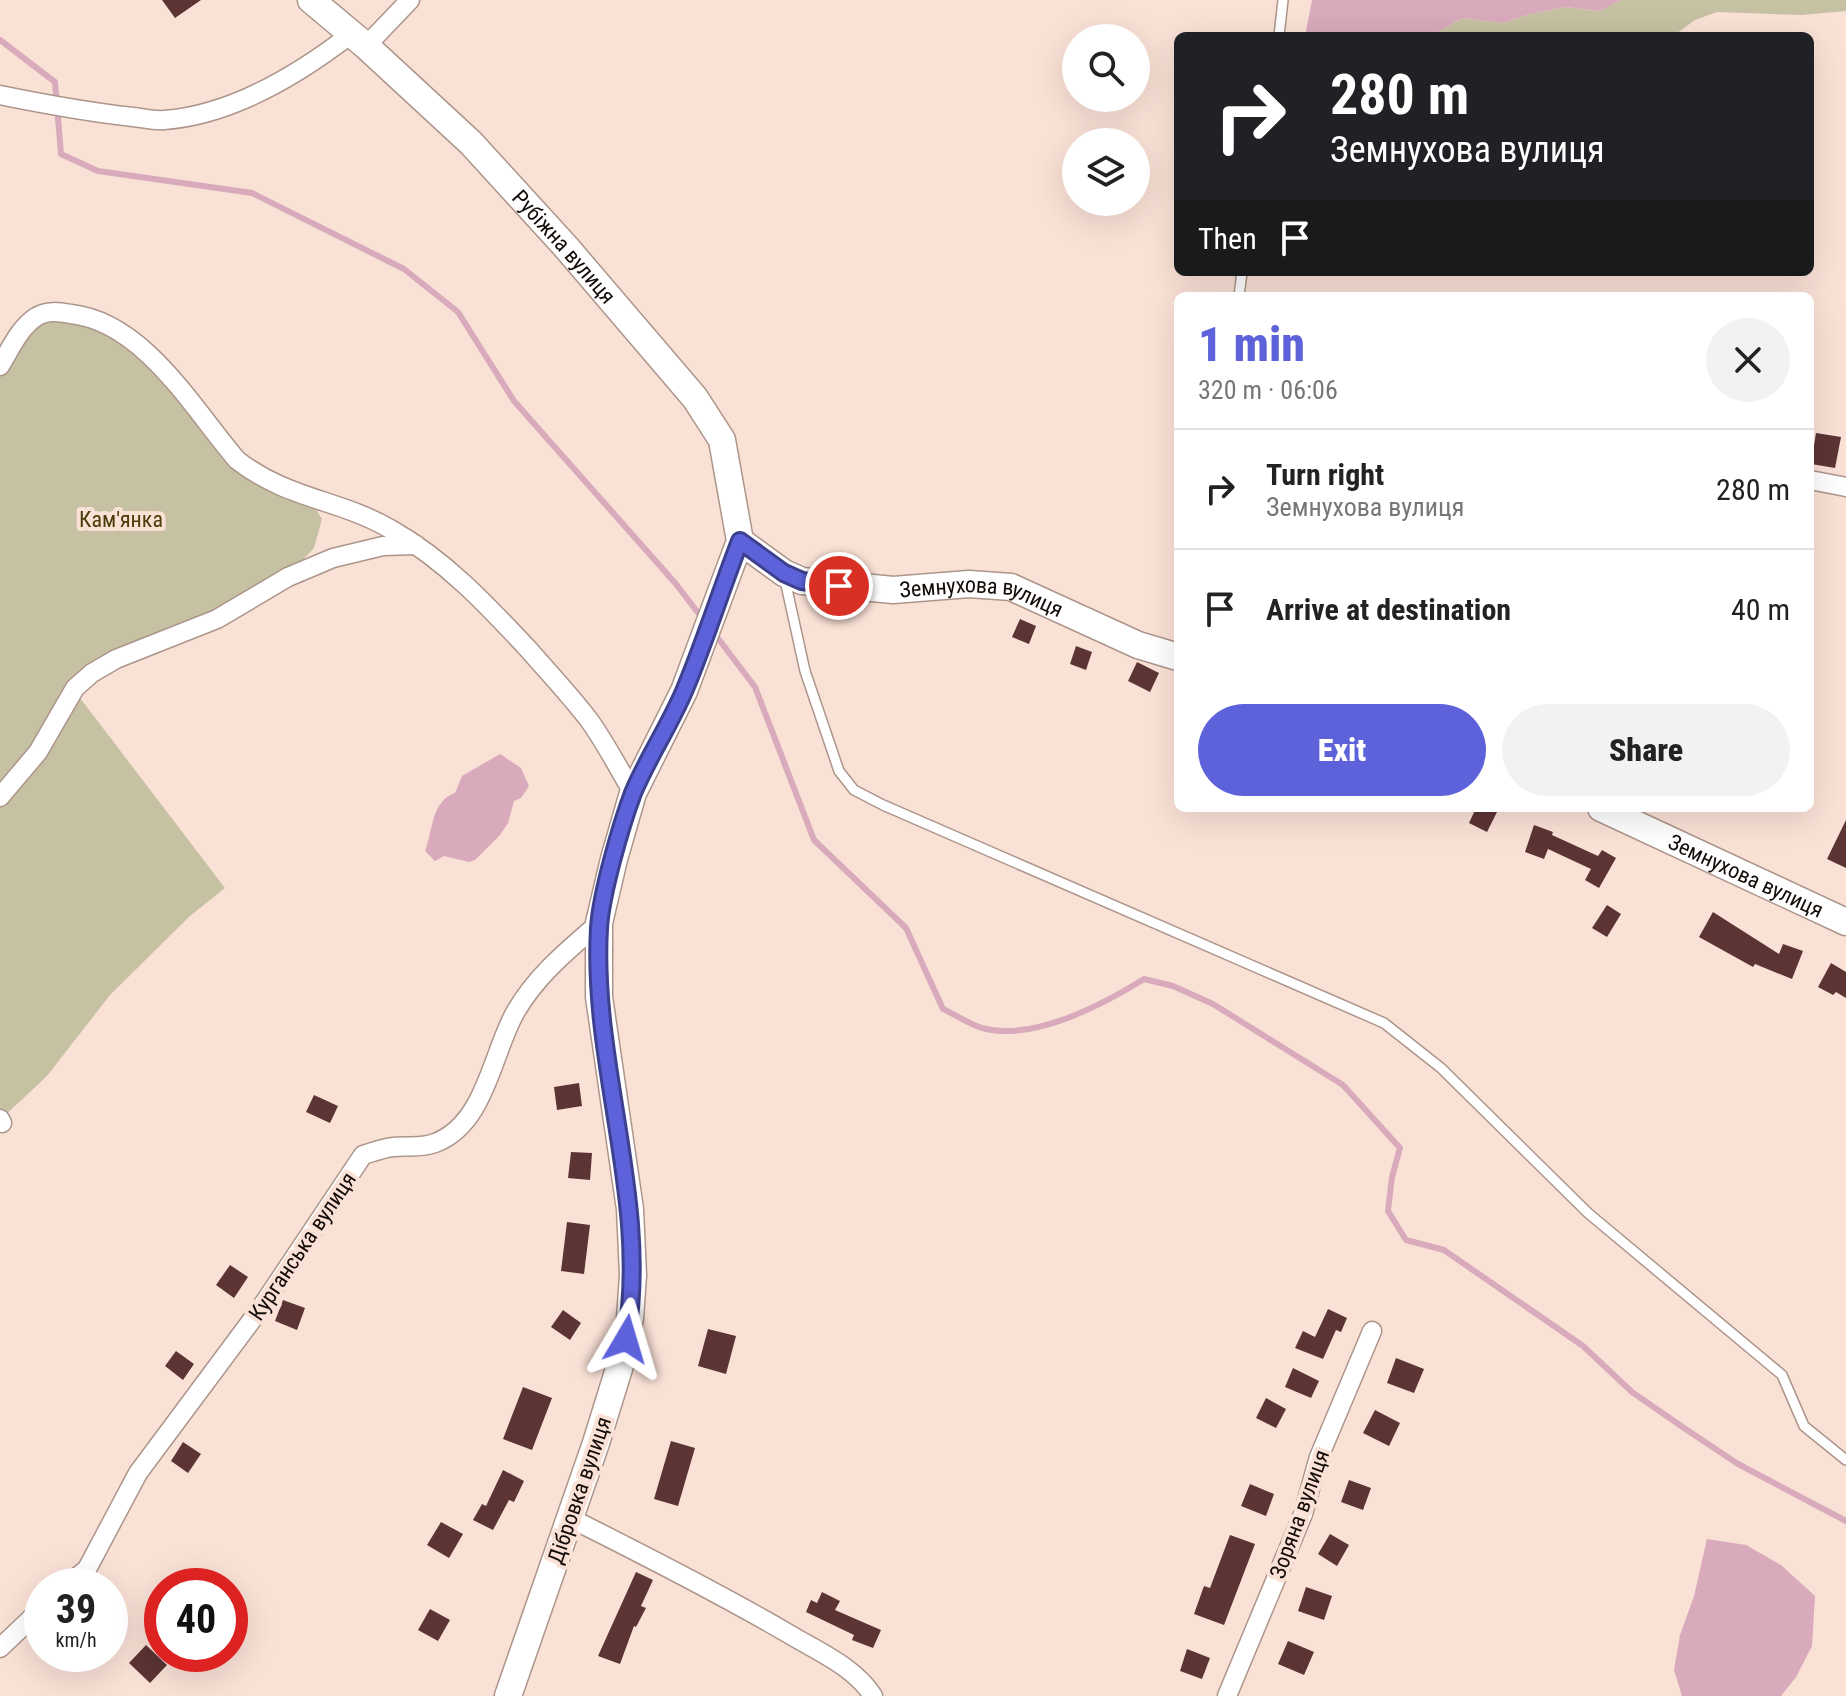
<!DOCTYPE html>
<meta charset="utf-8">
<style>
:root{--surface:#fff;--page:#f2f2f2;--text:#222;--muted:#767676;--line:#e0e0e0;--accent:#5d62da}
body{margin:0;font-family:"Roboto Condensed",sans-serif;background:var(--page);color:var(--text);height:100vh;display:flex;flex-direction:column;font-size:30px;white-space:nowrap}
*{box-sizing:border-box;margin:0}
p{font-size:26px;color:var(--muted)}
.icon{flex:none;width:44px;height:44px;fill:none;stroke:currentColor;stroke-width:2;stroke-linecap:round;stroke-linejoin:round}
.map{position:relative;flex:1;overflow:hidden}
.sheet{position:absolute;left:1174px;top:292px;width:640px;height:520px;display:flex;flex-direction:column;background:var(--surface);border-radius:12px;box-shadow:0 8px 32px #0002}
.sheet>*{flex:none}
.guide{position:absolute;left:1174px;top:32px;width:640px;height:244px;border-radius:12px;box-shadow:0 8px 32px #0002;background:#202124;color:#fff;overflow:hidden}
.controls{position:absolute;left:1062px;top:24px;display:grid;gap:16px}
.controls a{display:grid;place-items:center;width:88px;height:88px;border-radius:50%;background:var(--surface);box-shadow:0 8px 32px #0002;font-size:40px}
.speed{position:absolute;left:24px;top:1568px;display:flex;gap:16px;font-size:40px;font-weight:700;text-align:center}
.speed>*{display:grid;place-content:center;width:104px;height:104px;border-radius:50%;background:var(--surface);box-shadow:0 8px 32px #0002;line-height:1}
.speed small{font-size:20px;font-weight:400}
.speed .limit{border:12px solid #d22;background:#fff;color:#111}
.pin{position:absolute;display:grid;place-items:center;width:68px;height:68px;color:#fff;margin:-34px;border:4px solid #fff;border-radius:50%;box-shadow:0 2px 8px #0007}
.me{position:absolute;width:88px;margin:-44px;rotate:7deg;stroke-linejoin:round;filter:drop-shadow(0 0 6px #0008)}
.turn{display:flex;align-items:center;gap:28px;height:168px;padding:0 24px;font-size:36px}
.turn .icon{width:104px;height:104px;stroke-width:2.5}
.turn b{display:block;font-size:56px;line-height:68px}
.then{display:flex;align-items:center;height:76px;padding:0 24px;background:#0003;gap:16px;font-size:30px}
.round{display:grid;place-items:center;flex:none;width:84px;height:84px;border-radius:42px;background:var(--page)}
.overview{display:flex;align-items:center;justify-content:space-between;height:136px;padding:0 24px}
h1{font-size:48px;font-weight:800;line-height:60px;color:var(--accent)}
.cta{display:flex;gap:16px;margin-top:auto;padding:16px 24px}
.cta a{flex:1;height:92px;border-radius:48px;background:var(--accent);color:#fff;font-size:32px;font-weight:800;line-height:92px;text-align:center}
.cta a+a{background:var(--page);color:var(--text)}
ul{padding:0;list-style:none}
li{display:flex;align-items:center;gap:24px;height:120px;padding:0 24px;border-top:2px solid var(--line)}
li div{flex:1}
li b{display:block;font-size:30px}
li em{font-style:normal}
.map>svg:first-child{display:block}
</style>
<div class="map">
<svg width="1846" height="1696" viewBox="0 0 1846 1696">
<rect width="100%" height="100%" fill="#fae1d6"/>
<g fill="#c7c1a3">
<path d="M1621 0H1846V11L1801 15 1717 12 1695 20 1673 36H1431L1462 18 1503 23 1530 14 1566 7 1600 11Z"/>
<path d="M49 319 88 325 113 337 140 356 285 496 315 508 322 519 314 548 301 562 212 612 94 660 75 678 80 698 225 888 190 916 110 995 47 1076 0 1120V375L32 327Z"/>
</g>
<g fill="#d8aabb">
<path d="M1312 0H1621L1600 11 1566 7 1530 14 1503 23 1462 18 1431 36H1305Z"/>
<path d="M500 754 521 768 529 786 521 798 514 801 508 823 500 835 475 860 469 862 444 856 435 861 425 851C433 831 431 801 455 793L462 776Z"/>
<path d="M1707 1539 1746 1545 1781 1565 1815 1596 1812 1646 1796 1677 1781 1696H1682L1674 1670 1680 1635 1694 1596Z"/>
</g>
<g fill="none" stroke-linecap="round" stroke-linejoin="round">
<g stroke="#d8aabb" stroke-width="6">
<path d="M0 40 55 82 61 154 98 171 252 193 404 269 458 312 514 401 676 584 702 618"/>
<path d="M714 633 755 687 814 840 906 928 943 1009C956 1015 969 1024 982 1028 1034 1042 1102 1005 1144 979L1173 986 1213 1004 1343 1085 1400 1148 1392 1177 1388 1211 1406 1240 1444 1250 1583 1346 1632 1392 1684 1428 1738 1464 1846 1521"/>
</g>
</g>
<g fill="#5c3434">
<path d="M162 0H201L175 18Z"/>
<path d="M1816 433 1841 437 1835 468 1811 464Z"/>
<path d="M1020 619 1036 626 1029 644 1012 637Z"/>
<path d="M1076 646 1092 652 1086 670 1070 664Z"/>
<path d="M1137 662 1159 673 1150 692 1128 681Z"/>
<path d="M1476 808H1499L1487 832 1469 823Z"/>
<path d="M1846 820V868L1827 859Z"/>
<path d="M1534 825 1553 832 1552 835 1598 856 1602 850 1616 858 1599 888 1585 880 1591 869 1548 849 1544 859 1525 852Z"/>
<path d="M1607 905 1621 914 1607 937 1592 928Z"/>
<path d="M1713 912 1779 954 1783 944 1803 951 1792 979 1755 964 1753 967 1699 937Z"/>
<path d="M1831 963 1846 972V998L1836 992 1833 995 1818 987Z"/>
<path d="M579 1083 582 1106 557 1110 554 1087Z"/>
<path d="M314 1095 338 1106 330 1123 306 1112Z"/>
<path d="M571 1152 592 1153 590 1180 568 1178Z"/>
<path d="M567 1222 590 1225 584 1274 561 1271Z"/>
<path d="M230 1265 248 1277 234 1298 216 1285Z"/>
<path d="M283 1300 305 1308 297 1330 275 1321Z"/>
<path d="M1328 1309 1347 1318 1341 1332 1336 1330 1323 1359 1295 1348 1303 1331 1315 1337Z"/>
<path d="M563 1310 581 1323 570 1340 551 1327Z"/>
<path d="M708 1329 736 1336 726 1374 698 1366Z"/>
<path d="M176 1351 194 1364 183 1380 165 1366Z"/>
<path d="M1396 1358 1424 1369 1414 1393 1387 1383Z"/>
<path d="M1293 1368 1319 1381 1311 1398 1285 1387Z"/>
<path d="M523 1387 552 1398 532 1450 503 1439Z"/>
<path d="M1266 1398 1286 1409 1276 1428 1256 1418Z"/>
<path d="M1375 1410 1400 1423 1389 1446 1363 1433Z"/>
<path d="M671 1441 695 1448 678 1506 654 1499Z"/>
<path d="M183 1442 201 1454 188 1473 171 1461Z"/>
<path d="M503 1470 524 1481 514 1502 509 1500 493 1530 473 1520 482 1504 486 1506Z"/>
<path d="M1349 1480 1371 1488 1363 1510 1341 1502Z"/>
<path d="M1250 1484 1274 1494 1266 1516 1241 1506Z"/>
<path d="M441 1522 463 1534 449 1558 427 1545Z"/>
<path d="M1330 1534 1349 1545 1337 1566 1318 1554Z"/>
<path d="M1230 1535 1255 1544 1224 1625 1194 1614 1204 1586 1210 1588Z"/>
<path d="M636 1572 653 1580 641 1606 646 1608 636 1627 634 1626 620 1664 598 1656Z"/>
<path d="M1306 1587 1332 1596 1324 1620 1298 1611Z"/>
<path d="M822 1592 840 1601 835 1610 881 1630 873 1648 852 1640 854 1635 806 1612 811 1600 817 1603Z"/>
<path d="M430 1609 450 1620 438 1641 418 1630Z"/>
<path d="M1288 1641 1314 1652 1304 1675 1278 1664Z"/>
<path d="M146 1645 167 1665 150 1683 129 1663Z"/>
<path d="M1187 1649 1210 1658 1202 1679 1180 1671Z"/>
</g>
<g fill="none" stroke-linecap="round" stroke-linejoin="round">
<g stroke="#ac958a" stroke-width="12">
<g id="lane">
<path d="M1279 36 1283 0"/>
<path d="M1239 296 1242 272"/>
<path d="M785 580 805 671 839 771 854 790 883 805 1384 1023 1441 1068 1588 1213 1782 1375 1804 1426 1846 1460"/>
</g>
</g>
<g stroke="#ac958a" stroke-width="21">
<g id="street">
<path d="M366 46 410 0"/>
<path d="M0 95C44 104 88 112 133 117 143 118 154 121 164 120 232 115 298 75 351 34"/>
<path d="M0 366C10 350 19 328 36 317 47 310 59 312 71 314 144 322 193 409 237 460 288 500 340 499 392 530 445 560 487 605 529 650 549 673 570 695 589 720 605 742 619 769 633 793"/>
<path d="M1810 480 1846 487"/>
<path d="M0 797 38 752 75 688 92 673 116 659 217 619 288 577 333 558 383 546 416 545"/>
<path d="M0 1119 2 1123"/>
<path d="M570 1518C644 1555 717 1592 789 1634 817 1651 855 1667 873 1696"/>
<path d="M66 1586 87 1569 138 1473 260 1309 363 1155C373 1152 383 1148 393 1147 407 1145 419 1149 435 1143 486 1124 492 1052 516 1011 537 975 568 950 599 923"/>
<path d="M0 1648 42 1608"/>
<path d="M1227 1696 1303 1514 1319 1457 1372 1331"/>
</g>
</g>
<g stroke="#ac958a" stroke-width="29">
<g id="secondary">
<path id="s1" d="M311 0 366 46 471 143 566 247 695 398 722 440 740 541 684 691 633 793 614 859 599 923V997L630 1209 633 1275 630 1318 622 1359 596 1443 508 1696"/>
<path id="s2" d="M740 541 784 573 802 581 893 590 969 584 1011 587 1138 645 1178 657"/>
<path id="s3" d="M1601 808 1846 922"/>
</g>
</g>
<use href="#lane" stroke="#fff" stroke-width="9"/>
<use href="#street" stroke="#fff" stroke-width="18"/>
<use href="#secondary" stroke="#fff" stroke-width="26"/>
</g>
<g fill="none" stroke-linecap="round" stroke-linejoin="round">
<g stroke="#3c408e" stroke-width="20">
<path id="route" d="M626 1339C650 1201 591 1066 599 928 601 894 621 825 633 793 648 757 670 725 685 689 705 641 721 590 740 541L784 573 802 581 839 586"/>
</g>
<use href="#route" stroke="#5d62da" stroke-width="14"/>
</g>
<g text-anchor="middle" stroke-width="8" stroke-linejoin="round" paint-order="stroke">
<g font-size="22" fill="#130b08" stroke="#fae1d6">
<text dy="8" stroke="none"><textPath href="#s1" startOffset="354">Рубіжна вулиця</textPath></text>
<text dy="8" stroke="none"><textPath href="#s2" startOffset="256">Земнухова вулиця</textPath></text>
<text dy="8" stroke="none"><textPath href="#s3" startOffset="160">Земнухова вулиця</textPath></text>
<text transform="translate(302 1246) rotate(-56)" y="8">Курганська вулиця</text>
<text transform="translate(579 1490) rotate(-71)" y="8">Дібровка вулиця</text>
<text transform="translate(1299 1514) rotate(-70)" y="8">Зоряна вулиця</text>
</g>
<g font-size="22" fill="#483d06" stroke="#fae1d6">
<text x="121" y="527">Кам'янка</text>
</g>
</g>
</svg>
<div class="controls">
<a><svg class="icon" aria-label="search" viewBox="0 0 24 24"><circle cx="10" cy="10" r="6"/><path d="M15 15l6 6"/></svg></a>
<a><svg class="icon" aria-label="layers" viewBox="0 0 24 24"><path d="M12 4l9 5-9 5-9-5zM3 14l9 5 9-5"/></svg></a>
</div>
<div class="speed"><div>39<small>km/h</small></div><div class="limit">40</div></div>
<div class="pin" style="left:839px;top:586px;background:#d93025"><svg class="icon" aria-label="arrive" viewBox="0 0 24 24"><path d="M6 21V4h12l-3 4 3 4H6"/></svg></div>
<svg class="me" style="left:626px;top:1339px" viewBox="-20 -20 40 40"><path d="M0-17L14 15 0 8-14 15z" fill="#5d62da" stroke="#fff" stroke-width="4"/></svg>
<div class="guide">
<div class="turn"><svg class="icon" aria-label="right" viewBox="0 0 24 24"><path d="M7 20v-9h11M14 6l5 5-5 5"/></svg><div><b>280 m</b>Земнухова вулиця</div></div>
<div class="then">Then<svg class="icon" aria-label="arrive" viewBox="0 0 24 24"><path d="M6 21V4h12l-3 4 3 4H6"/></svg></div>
</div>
<section class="sheet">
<div class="overview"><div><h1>1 min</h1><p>320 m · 06:06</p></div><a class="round"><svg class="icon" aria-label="close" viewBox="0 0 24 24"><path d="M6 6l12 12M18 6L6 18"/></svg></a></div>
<ul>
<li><svg class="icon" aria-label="right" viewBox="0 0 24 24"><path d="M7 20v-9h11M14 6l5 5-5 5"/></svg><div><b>Turn right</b><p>Земнухова вулиця</p></div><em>280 m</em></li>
<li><svg class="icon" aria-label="arrive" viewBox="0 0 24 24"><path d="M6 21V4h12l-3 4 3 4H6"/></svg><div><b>Arrive at destination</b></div><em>40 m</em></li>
</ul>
<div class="cta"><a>Exit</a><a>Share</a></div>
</section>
</div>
